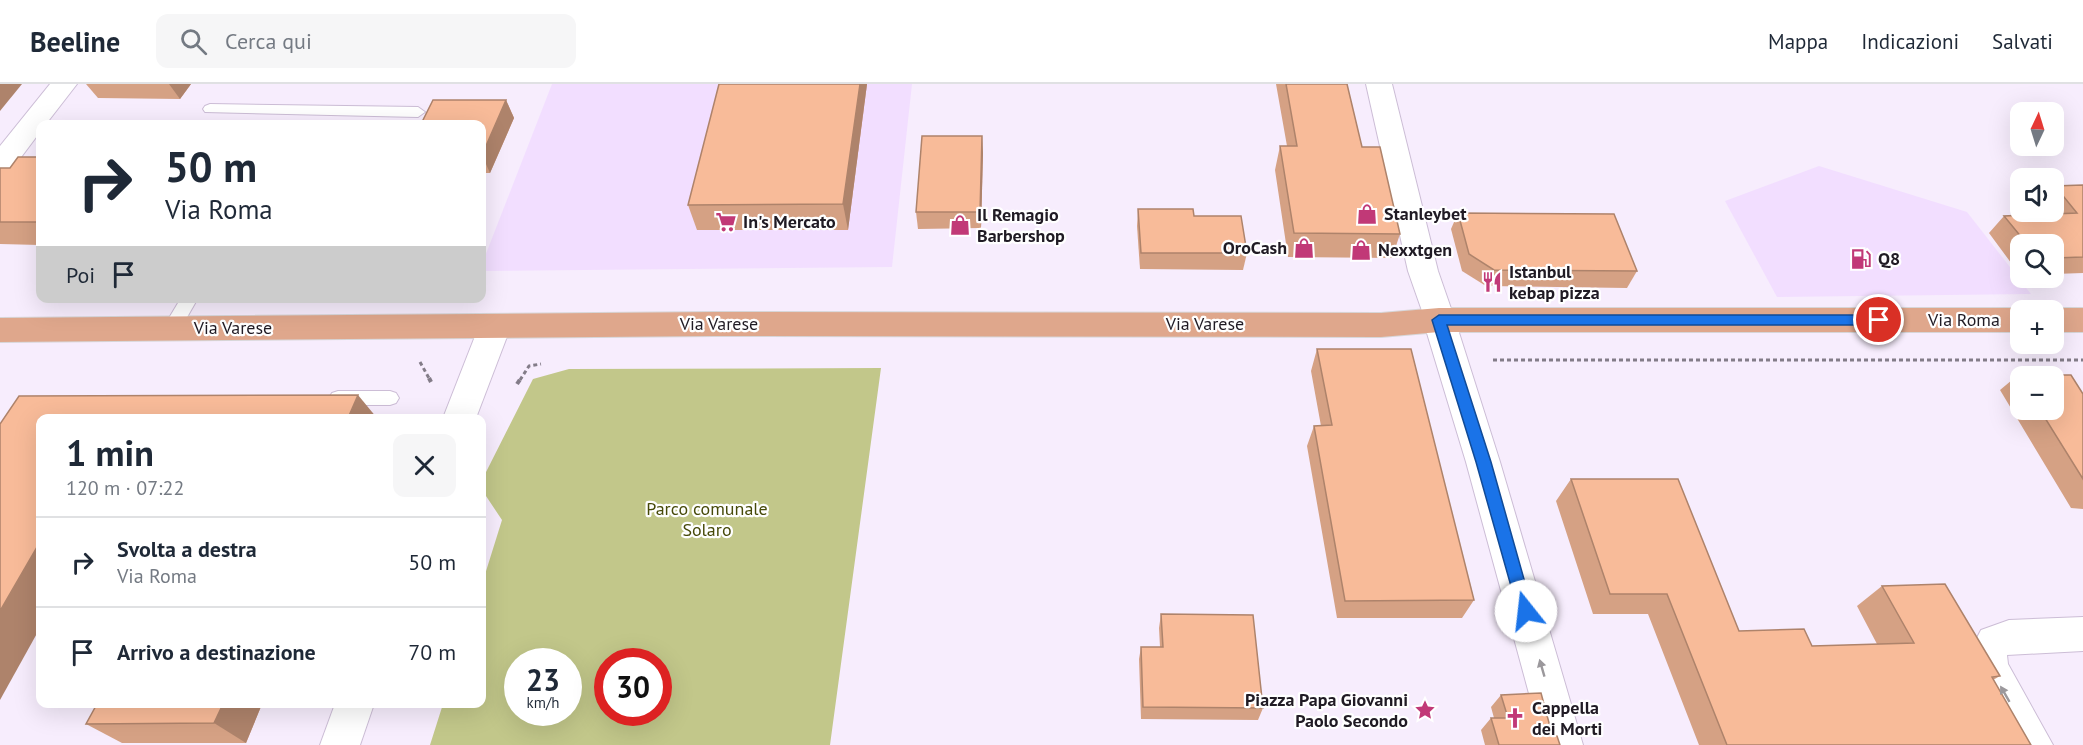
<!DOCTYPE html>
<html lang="it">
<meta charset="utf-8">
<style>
:root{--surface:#fff;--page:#f6f6f7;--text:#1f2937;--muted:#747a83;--line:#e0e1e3}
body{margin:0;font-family:"PT Sans",sans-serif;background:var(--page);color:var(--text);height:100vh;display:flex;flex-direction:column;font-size:22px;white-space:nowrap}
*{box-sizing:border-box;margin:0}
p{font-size:20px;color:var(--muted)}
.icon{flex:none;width:33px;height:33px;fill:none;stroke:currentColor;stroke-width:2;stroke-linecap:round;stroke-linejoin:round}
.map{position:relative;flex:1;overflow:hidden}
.sheet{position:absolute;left:36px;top:330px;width:450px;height:294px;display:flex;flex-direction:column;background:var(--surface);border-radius:12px;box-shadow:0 6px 24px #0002}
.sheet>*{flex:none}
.hud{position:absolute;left:36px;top:36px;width:450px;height:183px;border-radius:12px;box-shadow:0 6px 24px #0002;background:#fff;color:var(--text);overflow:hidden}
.needle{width:39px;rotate:4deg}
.controls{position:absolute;left:2010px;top:18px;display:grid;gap:12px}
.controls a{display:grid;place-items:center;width:54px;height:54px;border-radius:12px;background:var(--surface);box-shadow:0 6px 24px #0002;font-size:30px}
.speed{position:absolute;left:504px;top:564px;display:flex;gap:12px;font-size:30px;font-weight:700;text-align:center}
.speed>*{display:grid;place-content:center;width:78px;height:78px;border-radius:50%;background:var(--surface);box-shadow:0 6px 24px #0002;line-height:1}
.speed small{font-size:15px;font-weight:400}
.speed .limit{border:9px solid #d22;background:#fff;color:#111}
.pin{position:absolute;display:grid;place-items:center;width:51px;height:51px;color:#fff;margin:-26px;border:3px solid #fff;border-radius:50%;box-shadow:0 2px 6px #0007}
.me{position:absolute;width:66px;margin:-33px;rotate:344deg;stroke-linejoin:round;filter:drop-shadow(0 0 4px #0008)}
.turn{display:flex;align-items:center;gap:21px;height:126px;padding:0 30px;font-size:27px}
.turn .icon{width:78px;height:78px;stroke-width:2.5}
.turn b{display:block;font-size:42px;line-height:51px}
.then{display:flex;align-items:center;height:57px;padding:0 30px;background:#0003;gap:12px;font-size:22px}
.round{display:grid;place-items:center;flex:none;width:63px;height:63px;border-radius:12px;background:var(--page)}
.headline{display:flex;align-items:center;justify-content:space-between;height:102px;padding:0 30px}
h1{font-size:36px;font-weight:600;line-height:45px}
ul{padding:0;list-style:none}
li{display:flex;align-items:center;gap:18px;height:90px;padding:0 30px;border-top:2px solid var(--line)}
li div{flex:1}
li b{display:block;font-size:22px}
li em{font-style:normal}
header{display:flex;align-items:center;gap:36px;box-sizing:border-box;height:84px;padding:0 30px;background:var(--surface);border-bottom:2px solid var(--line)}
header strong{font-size:28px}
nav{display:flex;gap:33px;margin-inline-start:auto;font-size:21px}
.search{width:420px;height:54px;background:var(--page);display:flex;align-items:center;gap:15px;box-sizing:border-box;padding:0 21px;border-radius:12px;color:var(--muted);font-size:22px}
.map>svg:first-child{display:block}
</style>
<header>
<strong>Beeline</strong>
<div class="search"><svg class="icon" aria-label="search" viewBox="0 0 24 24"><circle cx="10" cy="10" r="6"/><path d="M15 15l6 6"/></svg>Cerca qui</div>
<nav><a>Mappa</a><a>Indicazioni</a><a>Salvati</a></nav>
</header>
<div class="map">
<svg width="2083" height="661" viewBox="0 0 2083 661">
<rect width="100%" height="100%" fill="#f7edfd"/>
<g fill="#f2deff">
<path d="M552 0H912L892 183 482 187V180Z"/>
<path d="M1819 82 1967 128 2031 210 1777 213 1725 117Z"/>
</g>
<path fill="#c2c78a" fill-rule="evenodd" d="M881 284 830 661H430L443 620H482V500L502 436 482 406V396L533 295 569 285ZM518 578H568V628H518ZM608 578H658V628H608Z"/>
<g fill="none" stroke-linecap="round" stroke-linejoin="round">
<g stroke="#ccbdd6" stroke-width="2">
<g id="service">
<path d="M210 20 418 23 425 28 418 33 205 28 203 25 205 22Z"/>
<path d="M181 214H198L178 249 172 250 166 249 163 244Z"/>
<path d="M338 307H390L396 309 399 314 396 319 390 321H338L332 319 329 314 332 309Z"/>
</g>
</g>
<g stroke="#ccbdd6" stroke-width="2">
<g id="minor">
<path d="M50 0H77L46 40H40V48L10 88 0 90V62Z"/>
<path d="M1439 224 1450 228 1455 236 1500 378 1583 661H1543L1466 378 1423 236 1428 228Z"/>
<path d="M495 230 506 234 511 242 476 334H443L479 242 484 234Z"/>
<path d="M2083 533V567L2007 571 2008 580 2053 661H2011L1971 585 1968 571 1981 546 2009 536Z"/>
<path d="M335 620H374L360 661H320Z"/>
</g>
</g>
<g stroke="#ccbdd6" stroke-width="2">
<path id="tertiary" d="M1366 0H1392L1438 187 1455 236 1450 244 1439 248 1428 244 1408 187Z"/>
</g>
<g stroke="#d7d6d8" stroke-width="2">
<g id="primary">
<path d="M1439 224H2020L2027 226H2020V248H1439L1381 253 714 252 0 258V234L714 228 1381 229Z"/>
<path d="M2054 224H2083V248H2054V226H2047Z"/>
</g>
</g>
<g stroke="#837c88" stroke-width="3" stroke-dasharray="4 3" stroke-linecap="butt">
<path d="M1493 276H2083"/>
<path d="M420 278 430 296"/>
<path d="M520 296 529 282 541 280"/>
</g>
<g stroke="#837c88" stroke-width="4" stroke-dasharray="5 3" stroke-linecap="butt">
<path d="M429 294 431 298"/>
<path d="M517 300 521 294"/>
</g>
<use href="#service" fill="#fff" fill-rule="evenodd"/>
<use href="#minor" fill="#fff" fill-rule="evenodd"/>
<use href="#tertiary" fill="#fff" fill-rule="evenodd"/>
<use href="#primary" fill="#dfa78c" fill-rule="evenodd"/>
</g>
<g fill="#d5a184" fill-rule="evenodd">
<path d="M86 0H191L180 15 98 14Z"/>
<path d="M867 0 848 146H697L688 121Z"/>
<path d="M1276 0H1347L1362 63 1400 150 1392 174 1288 173 1275 86 1280 62H1287Z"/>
<path d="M506 16 514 34 490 89H482V40Z"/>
<path d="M982 52 983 69 981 144 918 145 916 128Z"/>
<path d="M40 73V161L0 160V84H10Z"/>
<path d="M2083 101V189L2054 190V160H2020V191L1989 149 2004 132 2047 130 2045 128H2054V104L2055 102Z"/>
<path d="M1138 125 1194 132 1247 169 1243 186 1140 185 1137 142Z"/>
<path d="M1458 129 1637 187 1627 204 1486 202 1462 187 1451 145Z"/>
<path d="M1317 265 1474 516 1462 534H1337L1307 362 1314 342H1321L1311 287Z"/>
<path d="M2018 291 2083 310V425L2071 424 2000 306ZM2020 292 2054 326H2020Z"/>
<path d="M1571 395 1739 547 1812 562 1877 560 1857 522 1882 502 2000 592 1993 596 2031 661H1699L1648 530H1593L1556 417Z"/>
<path d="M1161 530 1263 624 1258 636 1141 635 1139 575 1141 563H1160L1159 544Z"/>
<path d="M1501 611 1552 650 1560 661H1485L1481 646 1491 634H1494L1491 623Z"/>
<path d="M262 620 246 659H122L86 640Z"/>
</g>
<g fill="#ae836b">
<path d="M0 0H22L0 27Z"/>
<path d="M169 0H191L180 15Z"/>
<path d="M860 0H867L848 146 843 120Z"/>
<path d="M506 16 514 34 490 89 482 71Z"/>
<path d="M982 52 983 69 981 144 980 128Z"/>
<path d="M358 311 377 334H348Z"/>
<path d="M40 458V544L0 616V527Z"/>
<path d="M223 620H262L246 659 214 639Z"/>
</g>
<g fill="#f8bb99" stroke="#ae836b" stroke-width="1.5">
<path d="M719 0H860L843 120 688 121Z"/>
<path d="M1286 0H1347L1362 63H1380L1400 150 1294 149 1280 62H1297Z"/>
<path d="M433 16H506L482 71V40H421Z"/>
<path d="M922 52H982L980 128H916Z"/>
<path d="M18 73H40V138H0V84H10Z"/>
<path d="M2083 101V173L2054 174V160H2027L2004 132 2077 129 2055 102Z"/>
<path d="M1138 125H1193L1194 132H1241L1247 169H1141Z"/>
<path d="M1458 129 1614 130 1637 187 1494 186 1469 170Z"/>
<path d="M1317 265H1411L1474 516 1345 517 1314 342 1332 341Z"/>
<path d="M2018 291H2071L2083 310V395L2040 326H2054V292H2020V294Z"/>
<path d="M358 311 348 334H40V458L0 527V340L19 312Z"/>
<path d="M1571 395H1678L1739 547 1804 545 1812 562 1914 559 1882 502 1945 500 2000 592 1992 593 2031 661H1727L1667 510H1610Z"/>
<path d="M1161 530 1253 531 1263 624 1143 623 1141 563H1163Z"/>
<path d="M1541 609 1552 650 1557 652 1560 661H1499L1491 634H1508L1501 611Z"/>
<path d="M97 620H223L214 639 86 640Z"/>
</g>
<defs><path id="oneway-solid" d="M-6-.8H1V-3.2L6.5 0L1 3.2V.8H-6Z" transform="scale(1.5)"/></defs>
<g fill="#9b989c">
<use href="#oneway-solid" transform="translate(1542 584) rotate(-106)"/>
<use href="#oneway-solid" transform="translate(2005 610) rotate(-120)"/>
</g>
<path fill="#1a73e8" stroke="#114b97" stroke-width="1.5" d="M1439 231H1879L1885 236 1879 241H1447L1491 378 1533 527 1531 532 1526 534 1520 532 1518 527 1476 378 1432 236Z"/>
<defs>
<g id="shop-bare" transform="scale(1.62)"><path d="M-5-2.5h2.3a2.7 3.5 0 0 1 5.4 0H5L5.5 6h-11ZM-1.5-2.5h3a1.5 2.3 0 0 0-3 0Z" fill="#c13977" stroke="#fff" stroke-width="2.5" paint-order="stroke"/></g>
<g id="supermarket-bare" transform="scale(1.62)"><path d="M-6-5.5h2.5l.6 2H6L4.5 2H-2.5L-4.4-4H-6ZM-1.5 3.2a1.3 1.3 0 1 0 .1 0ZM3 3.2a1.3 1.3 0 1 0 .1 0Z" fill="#c13977" stroke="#fff" stroke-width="2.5" paint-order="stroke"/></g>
<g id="fuel-bare" transform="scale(1.62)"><path d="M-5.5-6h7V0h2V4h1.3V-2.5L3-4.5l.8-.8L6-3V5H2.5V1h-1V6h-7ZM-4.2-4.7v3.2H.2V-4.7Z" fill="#c13977" stroke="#fff" stroke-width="2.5" paint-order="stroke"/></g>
<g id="restaurant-bare" transform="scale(1.62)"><path d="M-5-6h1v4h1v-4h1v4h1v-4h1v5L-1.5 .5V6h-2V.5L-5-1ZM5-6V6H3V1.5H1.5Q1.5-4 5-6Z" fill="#c13977" stroke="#fff" stroke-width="2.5" paint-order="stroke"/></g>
<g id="sight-bare" transform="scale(1.62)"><path d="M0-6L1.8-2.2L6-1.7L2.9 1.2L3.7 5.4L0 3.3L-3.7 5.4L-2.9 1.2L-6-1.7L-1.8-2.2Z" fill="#c13977" stroke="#fff" stroke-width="2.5" paint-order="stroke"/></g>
<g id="church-bare" transform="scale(1.62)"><path d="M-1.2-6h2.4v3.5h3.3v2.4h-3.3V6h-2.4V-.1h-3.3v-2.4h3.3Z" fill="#c13977" stroke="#fff" stroke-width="2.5" paint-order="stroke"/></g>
</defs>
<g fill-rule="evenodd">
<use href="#shop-bare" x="1367" y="130"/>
<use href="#supermarket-bare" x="726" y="138"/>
<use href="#shop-bare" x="960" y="141"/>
<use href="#shop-bare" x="1304" y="164"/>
<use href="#shop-bare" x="1361" y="166"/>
<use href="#fuel-bare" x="1861" y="175"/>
<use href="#restaurant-bare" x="1492" y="198"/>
<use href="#sight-bare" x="1425" y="626"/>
<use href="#church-bare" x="1515" y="634"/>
</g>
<g text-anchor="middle" stroke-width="4.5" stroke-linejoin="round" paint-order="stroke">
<g font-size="18" font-weight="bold" fill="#201b24" stroke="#fff" text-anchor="start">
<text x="1384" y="136">Stanleybet</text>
<text x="977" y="137">Il Remagio<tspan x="977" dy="21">Barbershop</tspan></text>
<text x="743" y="144">In's Mercato</text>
<text x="1287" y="170" text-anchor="end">OroCash</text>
<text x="1378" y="172">Nexxtgen</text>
<text x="1878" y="181">Q8</text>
<text x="1509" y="194">Istanbul<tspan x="1509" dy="21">kebap pizza</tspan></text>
<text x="1408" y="622" text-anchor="end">Piazza Papa Giovanni<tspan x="1408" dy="21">Paolo Secondo</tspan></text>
<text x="1532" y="630">Cappella<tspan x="1532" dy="21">dei Morti</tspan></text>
</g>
<g font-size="18" fill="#201b24" stroke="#fff">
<text x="1964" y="242">Via Roma</text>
<text x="719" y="246">Via Varese</text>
<text x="1205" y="246">Via Varese</text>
<text x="233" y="250">Via Varese</text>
</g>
<g font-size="18" fill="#464908" stroke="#fff">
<text x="707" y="431">Parco comunale<tspan x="707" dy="21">Solaro</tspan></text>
</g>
</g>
</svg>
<div class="controls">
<a><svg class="needle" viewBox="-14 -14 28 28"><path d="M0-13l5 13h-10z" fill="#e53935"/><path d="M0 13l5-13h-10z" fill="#747a83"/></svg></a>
<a><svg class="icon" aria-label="sound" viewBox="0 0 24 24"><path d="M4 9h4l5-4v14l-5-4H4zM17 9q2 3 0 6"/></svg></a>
<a><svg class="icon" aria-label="search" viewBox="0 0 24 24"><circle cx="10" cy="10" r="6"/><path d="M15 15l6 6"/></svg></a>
<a>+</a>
<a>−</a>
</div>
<div class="speed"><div>23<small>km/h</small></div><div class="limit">30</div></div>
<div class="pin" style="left:1879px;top:236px;background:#d93025"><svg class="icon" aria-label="arrive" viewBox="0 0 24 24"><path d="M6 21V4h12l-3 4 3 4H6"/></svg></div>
<svg class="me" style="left:1526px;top:527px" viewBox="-20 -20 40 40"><circle r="19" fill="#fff"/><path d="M0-13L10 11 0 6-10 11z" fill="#1a73e8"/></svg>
<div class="hud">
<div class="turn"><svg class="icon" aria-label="right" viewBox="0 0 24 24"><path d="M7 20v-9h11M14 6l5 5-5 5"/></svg><div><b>50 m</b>Via Roma</div></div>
<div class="then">Poi<svg class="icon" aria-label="arrive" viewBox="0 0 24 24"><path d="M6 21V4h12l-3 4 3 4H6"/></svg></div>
</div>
<section class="sheet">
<div class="headline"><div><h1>1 min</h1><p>120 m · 07:22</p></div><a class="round"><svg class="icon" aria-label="close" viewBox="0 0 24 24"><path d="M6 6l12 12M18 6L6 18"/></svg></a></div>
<ul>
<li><svg class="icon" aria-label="right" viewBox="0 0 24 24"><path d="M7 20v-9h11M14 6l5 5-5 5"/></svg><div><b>Svolta a destra</b><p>Via Roma</p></div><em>50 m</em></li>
<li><svg class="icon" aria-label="arrive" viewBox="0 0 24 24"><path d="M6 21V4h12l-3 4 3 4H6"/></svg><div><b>Arrivo a destinazione</b></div><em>70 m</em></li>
</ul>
</section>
</div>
